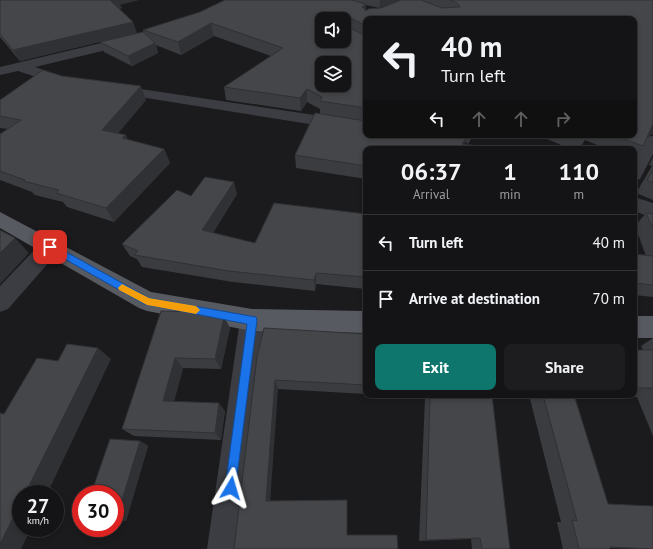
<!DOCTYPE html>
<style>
:root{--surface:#141416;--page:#1d1d1f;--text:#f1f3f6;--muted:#9d9ea1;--line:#333335;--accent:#0f766e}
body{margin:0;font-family:"PT Sans",sans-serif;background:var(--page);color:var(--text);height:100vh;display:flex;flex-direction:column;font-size:15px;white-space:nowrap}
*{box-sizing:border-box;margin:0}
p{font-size:13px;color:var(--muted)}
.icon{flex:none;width:22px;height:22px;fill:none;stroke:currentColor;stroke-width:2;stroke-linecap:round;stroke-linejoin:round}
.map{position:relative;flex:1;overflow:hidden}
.drawer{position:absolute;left:363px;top:146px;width:274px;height:252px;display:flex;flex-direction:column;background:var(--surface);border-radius:8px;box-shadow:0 2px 6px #0003,0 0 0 1px var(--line)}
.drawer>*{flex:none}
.guide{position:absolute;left:363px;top:16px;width:274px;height:122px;border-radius:8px;box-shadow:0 2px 6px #0003,0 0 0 1px var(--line);background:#141416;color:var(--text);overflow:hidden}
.buttons{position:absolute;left:315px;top:12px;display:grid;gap:8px}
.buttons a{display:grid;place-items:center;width:36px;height:36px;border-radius:8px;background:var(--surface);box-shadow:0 2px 6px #0003,0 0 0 1px var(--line);font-size:20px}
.speed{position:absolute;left:12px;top:485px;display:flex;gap:8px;font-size:20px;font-weight:700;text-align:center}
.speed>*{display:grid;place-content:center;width:52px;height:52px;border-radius:50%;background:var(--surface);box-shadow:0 2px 6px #0003,0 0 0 1px var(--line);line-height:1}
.speed small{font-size:10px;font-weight:400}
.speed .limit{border:6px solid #d22;background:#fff;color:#111}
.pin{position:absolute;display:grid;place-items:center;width:34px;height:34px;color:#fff;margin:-17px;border-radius:8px;box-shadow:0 2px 6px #0006}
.me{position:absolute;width:44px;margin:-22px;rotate:7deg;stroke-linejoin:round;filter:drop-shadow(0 0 3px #0008)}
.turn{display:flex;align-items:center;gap:14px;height:84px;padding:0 12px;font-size:18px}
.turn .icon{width:52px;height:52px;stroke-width:2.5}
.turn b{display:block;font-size:28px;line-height:34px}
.lanes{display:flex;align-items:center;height:38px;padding:0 12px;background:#0003;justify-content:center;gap:20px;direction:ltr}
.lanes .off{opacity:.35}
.eta{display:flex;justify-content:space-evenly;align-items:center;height:68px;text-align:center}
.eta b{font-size:24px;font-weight:800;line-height:28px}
.action{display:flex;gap:8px;margin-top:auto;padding:8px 12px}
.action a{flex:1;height:46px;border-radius:8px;background:var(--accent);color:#fff;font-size:16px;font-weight:800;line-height:46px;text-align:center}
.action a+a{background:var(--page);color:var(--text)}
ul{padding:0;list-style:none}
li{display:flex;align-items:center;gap:12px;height:56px;padding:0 12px;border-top:1px solid var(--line)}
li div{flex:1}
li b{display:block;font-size:15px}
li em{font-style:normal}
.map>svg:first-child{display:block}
</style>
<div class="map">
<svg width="653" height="549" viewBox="0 0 653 549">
<rect width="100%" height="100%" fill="#1b1b1d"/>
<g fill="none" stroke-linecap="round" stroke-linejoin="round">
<g fill="#3c3d42" fill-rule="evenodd">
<path d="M131 36 136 37 137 40 136 43 35 67 73 80 75 83 73 86H63L18 71 0 75V67Z"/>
<path d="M114 85 361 122 366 121V133L109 92 107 89 109 86Z"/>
<path d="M651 136H653V154L640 179 634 181V158L645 137Z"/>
<path d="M634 197 653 203V218L634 211Z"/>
<path d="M50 239 57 241 60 247 57 253 8 309 0 312V286L43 241Z"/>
<path d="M252 309 260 313 264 320 239 549H207L240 320 244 313Z"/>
</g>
<g fill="#585a61" fill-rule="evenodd">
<path d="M0 212 151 292 252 309 366 311V333L252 331 147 311 139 308 0 228Z"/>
<rect x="634" y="316" width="19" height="22"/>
</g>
</g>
<g fill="#3b3c40">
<path d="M0 0 120 5 122 8 119 9 137 33 20 61 0 37Z"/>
<path d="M225 0H400L379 8 366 5V11L381 8 401 0H653V134L648 136 643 146 634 157V149H607L585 140 579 149H571L537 135H634L366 19V121L326 115 366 135H474L468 144 465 142V145L366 149V179L296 168 295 155 320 114V109L307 102 301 111 226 100 224 87 271 56 214 36 181 55 156 45 158 53 132 66 104 52 100 42 143 32V30L200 12Z"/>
<path d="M62 76 146 100 118 133 128 140 164 149 170 163 114 222 67 207 63 202 35 195 32 192 0 180V134L8 129 0 128V100Z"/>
<path d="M653 157V200L636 193 652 166 649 165Z"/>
<path d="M237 194 213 233 255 243 366 214V289L316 284 315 291 233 282 142 267 137 259 130 256 122 244 191 196Z"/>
<path d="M646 213 653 214V297L634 295V254L646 256 635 226Z"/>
<path d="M201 312 224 317 230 328 221 369 183 368 174 401 225 411 221 440 134 436 122 429Z"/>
<path d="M366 334V394L278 389 234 549 257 357Z"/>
<path d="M653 338V436L637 397 574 396 608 504 653 549 610 548V549H563L557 522H561L529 395H634V350H643L641 346Z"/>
<path d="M380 395H514L492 399 509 542 510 549H472L471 539 419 541 425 398Z"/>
<path d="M140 441 148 446 126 521 115 520V494Z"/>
</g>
<g fill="#303134">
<path d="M110 0H139L120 5 122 8 114 10Z"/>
<path d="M380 0H400L379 8Z"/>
<path d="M366 4 365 16 362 7Z"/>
<path d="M345 15V27H344V19H343V16Z"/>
<path d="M133 22 137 33 20 61 13 50Z"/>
<path d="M211 23 214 36 181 55 178 42Z"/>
<path d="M155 43 158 53 132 66 128 56Z"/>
<path d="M141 86 146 100 109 144 102 130Z"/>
<path d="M307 89V102L301 111 300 98Z"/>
<path d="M653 124V134L644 136Z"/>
<path d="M126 135 132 149 122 138Z"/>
<path d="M471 135H474L468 144Z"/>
<path d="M467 137 463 149 462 144Z"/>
<path d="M164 149 170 163 114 222 106 208Z"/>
<path d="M234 182 237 194 207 242 202 230Z"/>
<path d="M15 238 29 253 0 284V253Z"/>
<path d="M316 273V284L315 291 314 280Z"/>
<path d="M224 317 230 328 221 369 215 359Z"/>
<path d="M98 348 111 359 47 494H25Z"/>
<path d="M175 358 183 368 172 409 163 401Z"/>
<path d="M275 380 278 389 270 504 266 501Z"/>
<path d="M219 403 225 411 221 440 215 433Z"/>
<path d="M140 441 148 446 126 521 116 520Z"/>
<path d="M21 502V528H31L21 549H0V544Z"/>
</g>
<g fill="#45464a" stroke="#303134" fill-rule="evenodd">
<path d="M0 0H110L133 22 13 50 0 34Z"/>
<path d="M225 0H351L366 4 362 7 366 11 368 9 381 8 401 0H421L442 8 460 7 457 3 450 0H653V124L643 146 613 135H634V19H366V26L345 15 343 16V19H322V41H344V25L366 36V108L320 101 322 97 307 89 300 98 224 87 283 48 211 23 178 42 143 30 200 12ZM322 63H344V85H322Z"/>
<path d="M143 32 155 43 128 56 100 42Z"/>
<path d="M43 70 62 76 141 86 102 130 126 135 122 138 164 149 106 208 56 193 59 190 23 181 25 180 0 171V134L21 120 0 116V100Z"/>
<path d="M315 113 366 121V135H452L467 137 462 144 497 148V149H366V166L295 155Z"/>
<path d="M576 135H588L586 139Z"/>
<path d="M653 170V183L647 180Z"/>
<path d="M205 177 234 182 202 230 255 243 274 203 366 214V277L316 273 314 280 229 271 134 255 138 251 122 244 177 190 191 196Z"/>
<path d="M646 213 653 214V229Z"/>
<path d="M0 230 15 238 0 253Z"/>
<path d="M634 254 653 256V285L634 283Z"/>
<path d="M161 311 201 312 224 317 215 359 175 358 163 401 219 403 215 433 122 429Z"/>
<path d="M264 328 366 334V385L275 380 266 501 347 500V535H397L398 549H234L257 357Z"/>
<path d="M67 344 98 348 25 494H21V502L0 544V413L4 414 37 358 58 361Z"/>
<rect x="634" y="350" width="19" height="38"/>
<path d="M430 395H492L509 542 510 549H482L480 538 426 540Z"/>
<path d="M543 395H574L608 504 653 506V549L610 547V549H579L572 520 577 521Z"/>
<path d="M110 439 140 441 116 520H115V494H91Z"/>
</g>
<path fill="#1a73e8" stroke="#114b97" d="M50 243 149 298 256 317 257 320 235 492 231 494 226 492 225 488 247 324 144 304 47 249 46 247Z"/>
<path fill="#f59e0b" d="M122 284 149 298 196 306 200 310 196 314 147 305 119 290 118 288Z"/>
</svg>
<div class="buttons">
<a><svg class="icon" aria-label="sound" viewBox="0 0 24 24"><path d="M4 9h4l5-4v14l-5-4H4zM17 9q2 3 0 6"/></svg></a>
<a><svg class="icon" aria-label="layers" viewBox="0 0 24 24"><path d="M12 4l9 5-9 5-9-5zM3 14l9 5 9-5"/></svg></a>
</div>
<div class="speed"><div>27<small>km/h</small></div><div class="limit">30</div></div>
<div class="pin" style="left:50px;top:247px;background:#d93025"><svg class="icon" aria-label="arrive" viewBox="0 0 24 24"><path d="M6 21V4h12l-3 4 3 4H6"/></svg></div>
<svg class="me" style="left:231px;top:488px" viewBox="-20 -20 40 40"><path d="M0-17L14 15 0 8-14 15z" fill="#1a73e8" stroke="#fff" stroke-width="4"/></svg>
<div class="guide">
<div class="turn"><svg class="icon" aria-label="left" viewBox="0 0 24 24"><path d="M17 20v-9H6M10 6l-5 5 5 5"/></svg><div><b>40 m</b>Turn left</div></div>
<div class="lanes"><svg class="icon" aria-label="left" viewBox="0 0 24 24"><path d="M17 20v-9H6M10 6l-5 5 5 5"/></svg><svg class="icon off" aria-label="ahead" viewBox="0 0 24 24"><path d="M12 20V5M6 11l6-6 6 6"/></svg><svg class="icon off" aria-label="ahead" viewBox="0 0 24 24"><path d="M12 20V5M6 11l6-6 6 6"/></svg><svg class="icon off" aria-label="right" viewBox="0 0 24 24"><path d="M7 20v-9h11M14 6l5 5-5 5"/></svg></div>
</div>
<section class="drawer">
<div class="eta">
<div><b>06:37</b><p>Arrival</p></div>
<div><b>1</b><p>min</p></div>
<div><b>110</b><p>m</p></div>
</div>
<ul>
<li><svg class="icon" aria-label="left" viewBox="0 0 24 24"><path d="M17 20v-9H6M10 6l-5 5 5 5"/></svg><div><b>Turn left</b></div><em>40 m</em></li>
<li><svg class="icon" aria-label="arrive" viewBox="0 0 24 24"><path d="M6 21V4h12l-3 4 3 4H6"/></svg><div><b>Arrive at destination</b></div><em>70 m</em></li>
</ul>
<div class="action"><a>Exit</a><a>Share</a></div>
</section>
</div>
